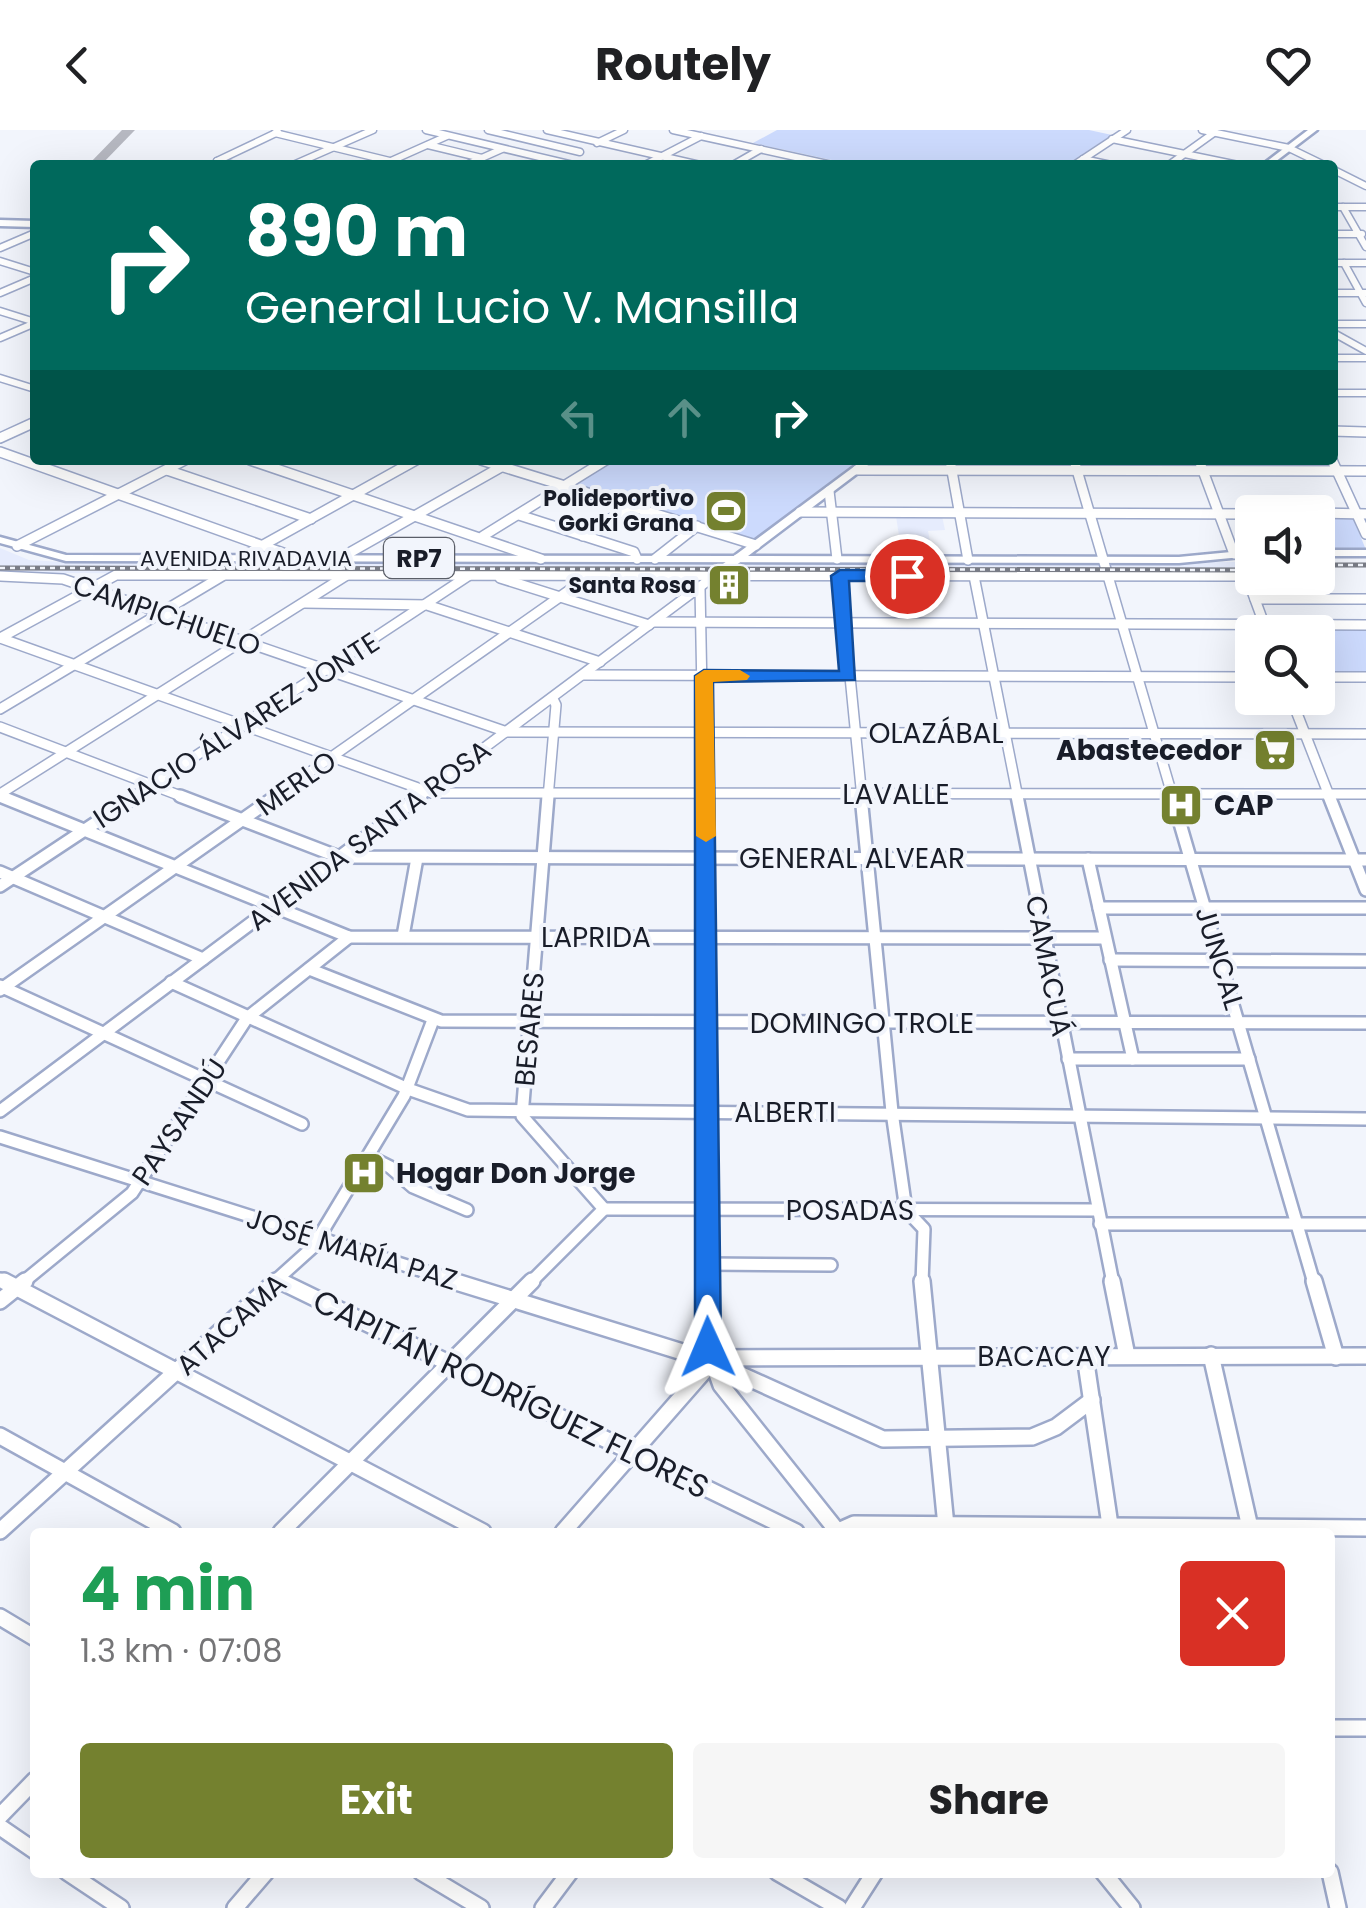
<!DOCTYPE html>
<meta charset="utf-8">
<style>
:root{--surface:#fff;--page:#f6f6f6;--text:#202124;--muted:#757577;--accent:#74812f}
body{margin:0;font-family:Poppins,sans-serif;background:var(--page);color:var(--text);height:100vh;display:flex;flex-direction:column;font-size:38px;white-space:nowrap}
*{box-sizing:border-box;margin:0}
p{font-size:32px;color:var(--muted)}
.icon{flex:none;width:55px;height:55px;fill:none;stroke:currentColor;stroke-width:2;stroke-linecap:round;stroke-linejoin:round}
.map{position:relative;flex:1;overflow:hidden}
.side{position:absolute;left:30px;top:1398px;width:1305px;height:350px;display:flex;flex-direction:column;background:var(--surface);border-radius:10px;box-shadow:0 10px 40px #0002}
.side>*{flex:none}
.hud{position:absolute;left:30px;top:30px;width:1308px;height:305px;border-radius:10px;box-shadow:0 10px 40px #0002;background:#00695c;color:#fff;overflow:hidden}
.fabs{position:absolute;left:1235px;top:365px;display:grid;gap:20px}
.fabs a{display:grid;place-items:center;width:100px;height:100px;border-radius:10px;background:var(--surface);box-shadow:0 10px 40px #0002;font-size:50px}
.pin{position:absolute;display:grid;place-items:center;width:85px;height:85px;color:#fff;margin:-42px;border:5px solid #fff;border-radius:50%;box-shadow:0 2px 10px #0007}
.me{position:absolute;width:110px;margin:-55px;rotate:359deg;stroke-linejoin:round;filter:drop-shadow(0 0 8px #0008)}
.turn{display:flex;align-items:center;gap:35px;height:210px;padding:0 50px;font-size:45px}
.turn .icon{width:130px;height:130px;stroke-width:2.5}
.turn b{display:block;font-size:70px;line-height:85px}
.lanes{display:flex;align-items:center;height:95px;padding:0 50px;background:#0003;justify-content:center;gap:50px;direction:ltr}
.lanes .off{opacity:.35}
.round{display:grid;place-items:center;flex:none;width:105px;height:105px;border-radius:10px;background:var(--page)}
.summary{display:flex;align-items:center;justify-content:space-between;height:170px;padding:0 50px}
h1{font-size:60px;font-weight:700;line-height:75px;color:#1e9e55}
.cta{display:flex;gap:20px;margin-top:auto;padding:20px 50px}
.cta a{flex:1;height:115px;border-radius:10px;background:var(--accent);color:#fff;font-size:40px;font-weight:700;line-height:115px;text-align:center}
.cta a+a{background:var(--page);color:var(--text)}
header{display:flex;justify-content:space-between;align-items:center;height:130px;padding:0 50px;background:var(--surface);font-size:45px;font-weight:700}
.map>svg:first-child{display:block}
</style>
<header><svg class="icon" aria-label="back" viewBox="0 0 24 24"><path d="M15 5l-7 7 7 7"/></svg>Routely<svg class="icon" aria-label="heart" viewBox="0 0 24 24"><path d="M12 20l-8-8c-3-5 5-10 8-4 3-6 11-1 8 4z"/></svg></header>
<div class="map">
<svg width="1366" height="1778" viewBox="0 0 1366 1778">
<rect width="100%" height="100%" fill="#f2f5fc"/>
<g fill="#e6ecfd">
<path d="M896 386H942L945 400 928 401 933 426 910 425 906 407 899 406Z"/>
<path d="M0 418 29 430 63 432H1252V448H1267L1269 453 1242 445 0 443Z"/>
</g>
<g fill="#ccdafd">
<path d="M777 0H1089L1112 5 1066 35H855L753 13Z"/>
<path d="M606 330H859L753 410 571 353Z"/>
<path d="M1318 386 1353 388 1366 420H1318Z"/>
<path d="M1366 496V544H1318V502H1269L1270 498Z"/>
</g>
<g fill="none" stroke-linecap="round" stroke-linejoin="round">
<path fill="#b6b8c1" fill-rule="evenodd" d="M122 0H135L101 35H88Z"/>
<g stroke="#9da9ca" stroke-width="9">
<g id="minor-far3">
<path d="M426 0 573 35"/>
<path d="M488 0 580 22"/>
<path d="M547 0 700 35"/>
<path d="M673 0 832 35"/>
<path d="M1202 0 1289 18 1324 35"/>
<path d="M275 3 406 35"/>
<path d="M1112 9 1238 35"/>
<path d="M597 13 624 0"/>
<path d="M428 15 482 28"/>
<path d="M1083 29 1111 35"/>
<path d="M217 31 278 2"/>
<path d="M217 31 234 35"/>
<path d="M391 31 447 6"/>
<path d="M293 35 373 0"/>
<path d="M466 35 502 19"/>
<path d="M645 35 701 6"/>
<path d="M733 35 761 19"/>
<path d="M1074 35 1127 0"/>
<path d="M1169 35 1215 2"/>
<path d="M1332 39 1366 56"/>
<path d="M1332 77H1366"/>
<path d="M1343 77 1366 117"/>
<path d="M1332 104H1362"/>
<path d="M0 118 35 103"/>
<path d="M0 131 35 142"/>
<path d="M1332 133H1366"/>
<path d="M1344 133 1366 173"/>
<path d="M0 163 35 148"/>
<path d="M1332 163H1366"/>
<path d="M0 181 35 192"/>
<path d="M1332 194H1366"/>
<path d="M1332 202 1366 221"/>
<path d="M0 208 35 193"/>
<path d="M1332 228H1366"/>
<path d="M0 248 35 259"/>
<path d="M1332 263H1366"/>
</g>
</g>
<g stroke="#9da9ca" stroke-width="12">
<g id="minor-far2">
<path d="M1332 301 1366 302"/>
<path d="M0 308 35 292"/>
<path d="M0 322 297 428"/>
<path d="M250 330 541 429"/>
<path d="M481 330 756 415"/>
<path d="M950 330 968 430"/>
<path d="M1074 330 1173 668"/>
<path d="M1199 330 1234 424"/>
<path d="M1332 330 1366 404"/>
<path d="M167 340 311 389"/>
<path d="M857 340 1366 341"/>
<path d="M829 361 837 429"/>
<path d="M800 382 1252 384"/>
<path d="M1318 383 1366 384"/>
<path d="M519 385 634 422 637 429"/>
<path d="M483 406 606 330"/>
<path d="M583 406 631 376"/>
<path d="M17 416 185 330"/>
<path d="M247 428 249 423 416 330"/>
<path d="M348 428 351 422 501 337"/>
<path d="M655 429 697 396"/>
<path d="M840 445 862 668"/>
<path d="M0 446 63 449 507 602 1366 604"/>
<path d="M974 446 1018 668"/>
<path d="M500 448 649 495"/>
<path d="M700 458 704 668"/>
<path d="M1255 469H1366"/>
<path d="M304 473 427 475 600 532"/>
<path d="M654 492 1366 495"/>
<path d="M0 508 432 663 1366 664"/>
<path d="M0 508 116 445 1239 446 1249 453 1267 502"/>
<path d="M584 545 1252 547"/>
<path d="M1318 547H1366"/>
<path d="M1291 568 1330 668"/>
<path d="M0 579 224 445"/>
<path d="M0 597 186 668"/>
<path d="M0 664 347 445"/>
<path d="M0 666 6 668"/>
<path d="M132 668 471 444"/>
<path d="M273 668 591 445"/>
<path d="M417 668 737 429"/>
<path d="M548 668 556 575 553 569"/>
</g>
</g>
<g stroke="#9da9ca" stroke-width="16">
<g id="minor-far1">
<path d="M0 666 349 807 1105 808"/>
<path d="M180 666 339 727 1366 730"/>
<path d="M548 666 522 986 604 1079"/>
<path d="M704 666 708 1153"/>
<path d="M861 666 892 982 906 1080 924 1099 922 1153"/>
<path d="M1017 666 1113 1153"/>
<path d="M1172 666 1314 1153"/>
<path d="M1329 666 1366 760"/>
<path d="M1088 729 1133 929"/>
<path d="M0 742 203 829"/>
<path d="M0 756 136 666"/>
<path d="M1099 778H1366"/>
<path d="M403 806 417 728"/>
<path d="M1110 830 1366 831"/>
<path d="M309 839 441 891 1366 893"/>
<path d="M171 852 408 959 468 980 1366 989"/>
<path d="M0 856 302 994"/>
<path d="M0 860 276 666"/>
<path d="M1068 929H1249"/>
<path d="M0 981 421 666"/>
<path d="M0 1007 461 1153"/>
<path d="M370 1027 390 1037 413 1057 467 1080"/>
<path d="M604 1079 1097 1080"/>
<path d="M1100 1094H1366"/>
<path d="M707 1134 831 1135"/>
<path d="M0 1149 8 1153"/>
<path d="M280 1151 285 1153"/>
<path d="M22 1153 132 1063 247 888 349 807"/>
<path d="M273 1153 313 1117 404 966 433 890"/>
<path d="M530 1153 604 1079"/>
</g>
</g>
<g stroke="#9da9ca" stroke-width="20">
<g id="minor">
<path d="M4 1151 483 1402"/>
<path d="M280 1151 796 1402"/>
<path d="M453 1151 705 1229"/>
<path d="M708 1151V1212L713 1225"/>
<path d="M922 1151 946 1396"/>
<path d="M1112 1151 1127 1226"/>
<path d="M1314 1151 1336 1227"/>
<path d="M0 1171 25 1151"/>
<path d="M1211 1225 1251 1402"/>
<path d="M1085 1226 1111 1402"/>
<path d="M707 1228 1366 1226"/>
<path d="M724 1237 883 1309 1032 1307 1056 1297 1092 1270"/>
<path d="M716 1241 721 1255 838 1402"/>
<path d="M0 1306 173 1402"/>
<path d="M0 1401 276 1151"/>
<path d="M281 1402 532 1151"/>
<path d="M563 1402 706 1239"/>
<path d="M836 1402 854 1394 1366 1398"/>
<path d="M0 1487 35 1508"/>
<path d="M1330 1598H1366"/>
<path d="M0 1686 35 1650"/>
<path d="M0 1697 35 1721"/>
<path d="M67 1742 121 1778"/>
<path d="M421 1742 481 1778"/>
<path d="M777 1742 839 1778"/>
<path d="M1103 1742 1132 1778"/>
<path d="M1330 1742 1338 1778"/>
<path d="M235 1778 266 1742"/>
<path d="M543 1778 570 1742"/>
<path d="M852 1778 875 1742"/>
</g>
</g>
<g stroke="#9da9ca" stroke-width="5">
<g id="major">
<path d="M1308 0H1317L1271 35H1262Z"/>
<path d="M0 90 35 91V97L0 96Z"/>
<path d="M863 330H875L748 426 1179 427 1252 420V426L1179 433 66 431 0 413V407L66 425 734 426Z"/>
<rect x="1318" y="420" width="48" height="6"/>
</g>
</g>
<use href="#minor-far3" stroke="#fff" stroke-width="6"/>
<use href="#minor-far2" stroke="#fff" stroke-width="9"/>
<use href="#minor-far1" stroke="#fff" stroke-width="11"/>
<use href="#minor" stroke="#fff" stroke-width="15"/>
<use href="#major" fill="#fff" fill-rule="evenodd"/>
<g stroke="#797c86" stroke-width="5">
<g id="rail">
<path d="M1318 435H1366"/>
<path d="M0 438 1252 440"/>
</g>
</g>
<use href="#rail" stroke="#f2f5fc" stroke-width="2.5" stroke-dasharray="5" stroke-linecap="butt"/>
</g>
<path fill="#1a73e8" stroke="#114b97" stroke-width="2.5" d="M840 440H907L916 446 907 451H849L855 550 713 552 721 1217 717 1224H699L695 1217V546L704 540 839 541 831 446Z"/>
<path fill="#f59e0b" d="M740 540 750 546 747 550 713 552 716 706 706 712 696 706 695 546 704 540Z"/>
<defs>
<g id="stadium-square" transform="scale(2.25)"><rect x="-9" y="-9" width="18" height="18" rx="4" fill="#74812f" stroke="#f2f5fc"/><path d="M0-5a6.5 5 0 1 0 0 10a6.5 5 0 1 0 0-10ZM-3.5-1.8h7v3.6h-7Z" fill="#fff"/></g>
<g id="building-square" transform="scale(2.25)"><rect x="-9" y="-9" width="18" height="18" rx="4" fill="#74812f" stroke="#f2f5fc"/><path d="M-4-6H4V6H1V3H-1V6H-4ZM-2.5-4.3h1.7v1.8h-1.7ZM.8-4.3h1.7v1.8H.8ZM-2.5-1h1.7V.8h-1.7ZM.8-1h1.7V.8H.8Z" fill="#fff"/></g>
<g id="supermarket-square" transform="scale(2.25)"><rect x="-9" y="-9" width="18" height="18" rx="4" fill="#74812f" stroke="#f2f5fc"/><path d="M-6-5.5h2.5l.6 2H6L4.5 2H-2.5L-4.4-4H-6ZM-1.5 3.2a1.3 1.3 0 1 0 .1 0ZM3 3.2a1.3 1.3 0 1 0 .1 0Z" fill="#fff"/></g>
<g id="hospital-square" transform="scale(2.25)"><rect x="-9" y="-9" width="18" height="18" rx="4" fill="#74812f" stroke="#f2f5fc"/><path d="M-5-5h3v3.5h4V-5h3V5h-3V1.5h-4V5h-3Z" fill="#fff"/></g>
</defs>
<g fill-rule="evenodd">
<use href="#stadium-square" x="726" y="381"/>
<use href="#building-square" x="729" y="455"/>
<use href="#supermarket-square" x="1275" y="620"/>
<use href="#hospital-square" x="1181" y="675"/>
<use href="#hospital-square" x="364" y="1043"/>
</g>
<g text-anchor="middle" stroke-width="8" stroke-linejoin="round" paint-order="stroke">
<g font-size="22" font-weight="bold" fill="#191d29" stroke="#f2f5fc" text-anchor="end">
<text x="694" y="376">Polideportivo<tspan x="694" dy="25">Gorki Grana</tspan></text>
<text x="696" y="463">Santa Rosa</text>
</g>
<g font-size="22" fill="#191d29" stroke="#f2f5fc">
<text x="246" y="436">AVENIDA RIVADAVIA</text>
</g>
<rect fill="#f2f5fc" stroke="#5a5e68" stroke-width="2.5" x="384" y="408" width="70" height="40" rx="8"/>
<g font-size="25" font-weight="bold" fill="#191d29">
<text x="419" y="437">RP7</text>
</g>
<g font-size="28" fill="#191d29" stroke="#f2f5fc">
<text transform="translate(167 485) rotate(19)" y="10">CAMPICHUELO</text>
<text transform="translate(236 600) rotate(-33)" y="10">IGNACIO ÁLVAREZ JONTE</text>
<text x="936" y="613">OLAZÁBAL</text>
<text transform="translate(296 653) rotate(-35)" y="10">MERLO</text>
<text x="896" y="674">LAVALLE</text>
<text transform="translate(369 705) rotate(-37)" y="10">AVENIDA SANTA ROSA</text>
<text x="852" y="738">GENERAL ALVEAR</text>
<text x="596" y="817">LAPRIDA</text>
<text transform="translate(1220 828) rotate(73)" y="10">JUNCAL</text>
<text transform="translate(1049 836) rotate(79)" y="10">CAMACUÁ</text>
<text x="862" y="903">DOMINGO TROLE</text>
<text transform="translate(529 899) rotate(-85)" y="10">BESARES</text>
<text x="785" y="992">ALBERTI</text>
<text transform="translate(179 992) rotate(-56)" y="10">PAYSANDÚ</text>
<text x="850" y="1090">POSADAS</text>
<text transform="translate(352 1119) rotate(17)" y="10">JOSÉ MARÍA PAZ</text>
<text transform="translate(231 1194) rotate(-42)" y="10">ATACAMA</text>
<text x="1044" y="1236">BACACAY</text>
</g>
<g font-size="28" font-weight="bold" fill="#191d29" stroke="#f2f5fc" text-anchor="start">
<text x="1242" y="630" text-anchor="end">Abastecedor</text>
<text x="1214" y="685">CAP</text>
<text x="396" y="1053">Hogar Don Jorge</text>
</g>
<g font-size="32" fill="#191d29" stroke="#f2f5fc">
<text transform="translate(511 1264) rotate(26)" y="11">CAPITÁN RODRÍGUEZ FLORES</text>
</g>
</g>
</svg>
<div class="fabs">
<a><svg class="icon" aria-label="sound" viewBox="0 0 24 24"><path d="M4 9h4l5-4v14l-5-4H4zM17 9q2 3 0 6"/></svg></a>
<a><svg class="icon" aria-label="search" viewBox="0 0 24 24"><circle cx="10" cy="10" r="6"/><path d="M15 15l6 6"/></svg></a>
</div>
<div class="pin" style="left:907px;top:446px;background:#d93025"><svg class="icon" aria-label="arrive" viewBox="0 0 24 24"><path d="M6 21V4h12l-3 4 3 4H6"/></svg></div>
<svg class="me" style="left:708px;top:1217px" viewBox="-20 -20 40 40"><path d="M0-17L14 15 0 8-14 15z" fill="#1a73e8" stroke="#fff" stroke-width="4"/></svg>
<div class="hud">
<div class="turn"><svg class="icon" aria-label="right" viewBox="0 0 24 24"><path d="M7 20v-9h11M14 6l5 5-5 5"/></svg><div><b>890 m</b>General Lucio V. Mansilla</div></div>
<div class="lanes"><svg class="icon off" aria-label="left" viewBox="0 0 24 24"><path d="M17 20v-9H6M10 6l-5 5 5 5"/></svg><svg class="icon off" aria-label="ahead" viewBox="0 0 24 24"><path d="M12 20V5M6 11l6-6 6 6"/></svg><svg class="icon" aria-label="right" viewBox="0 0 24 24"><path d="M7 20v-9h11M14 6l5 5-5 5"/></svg></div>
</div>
<section class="side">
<div class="summary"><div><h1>4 min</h1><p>1.3 km · 07:08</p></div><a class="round" style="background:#d93025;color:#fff"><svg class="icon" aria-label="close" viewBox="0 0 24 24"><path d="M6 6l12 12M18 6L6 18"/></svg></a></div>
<div class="cta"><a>Exit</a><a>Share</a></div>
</section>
</div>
